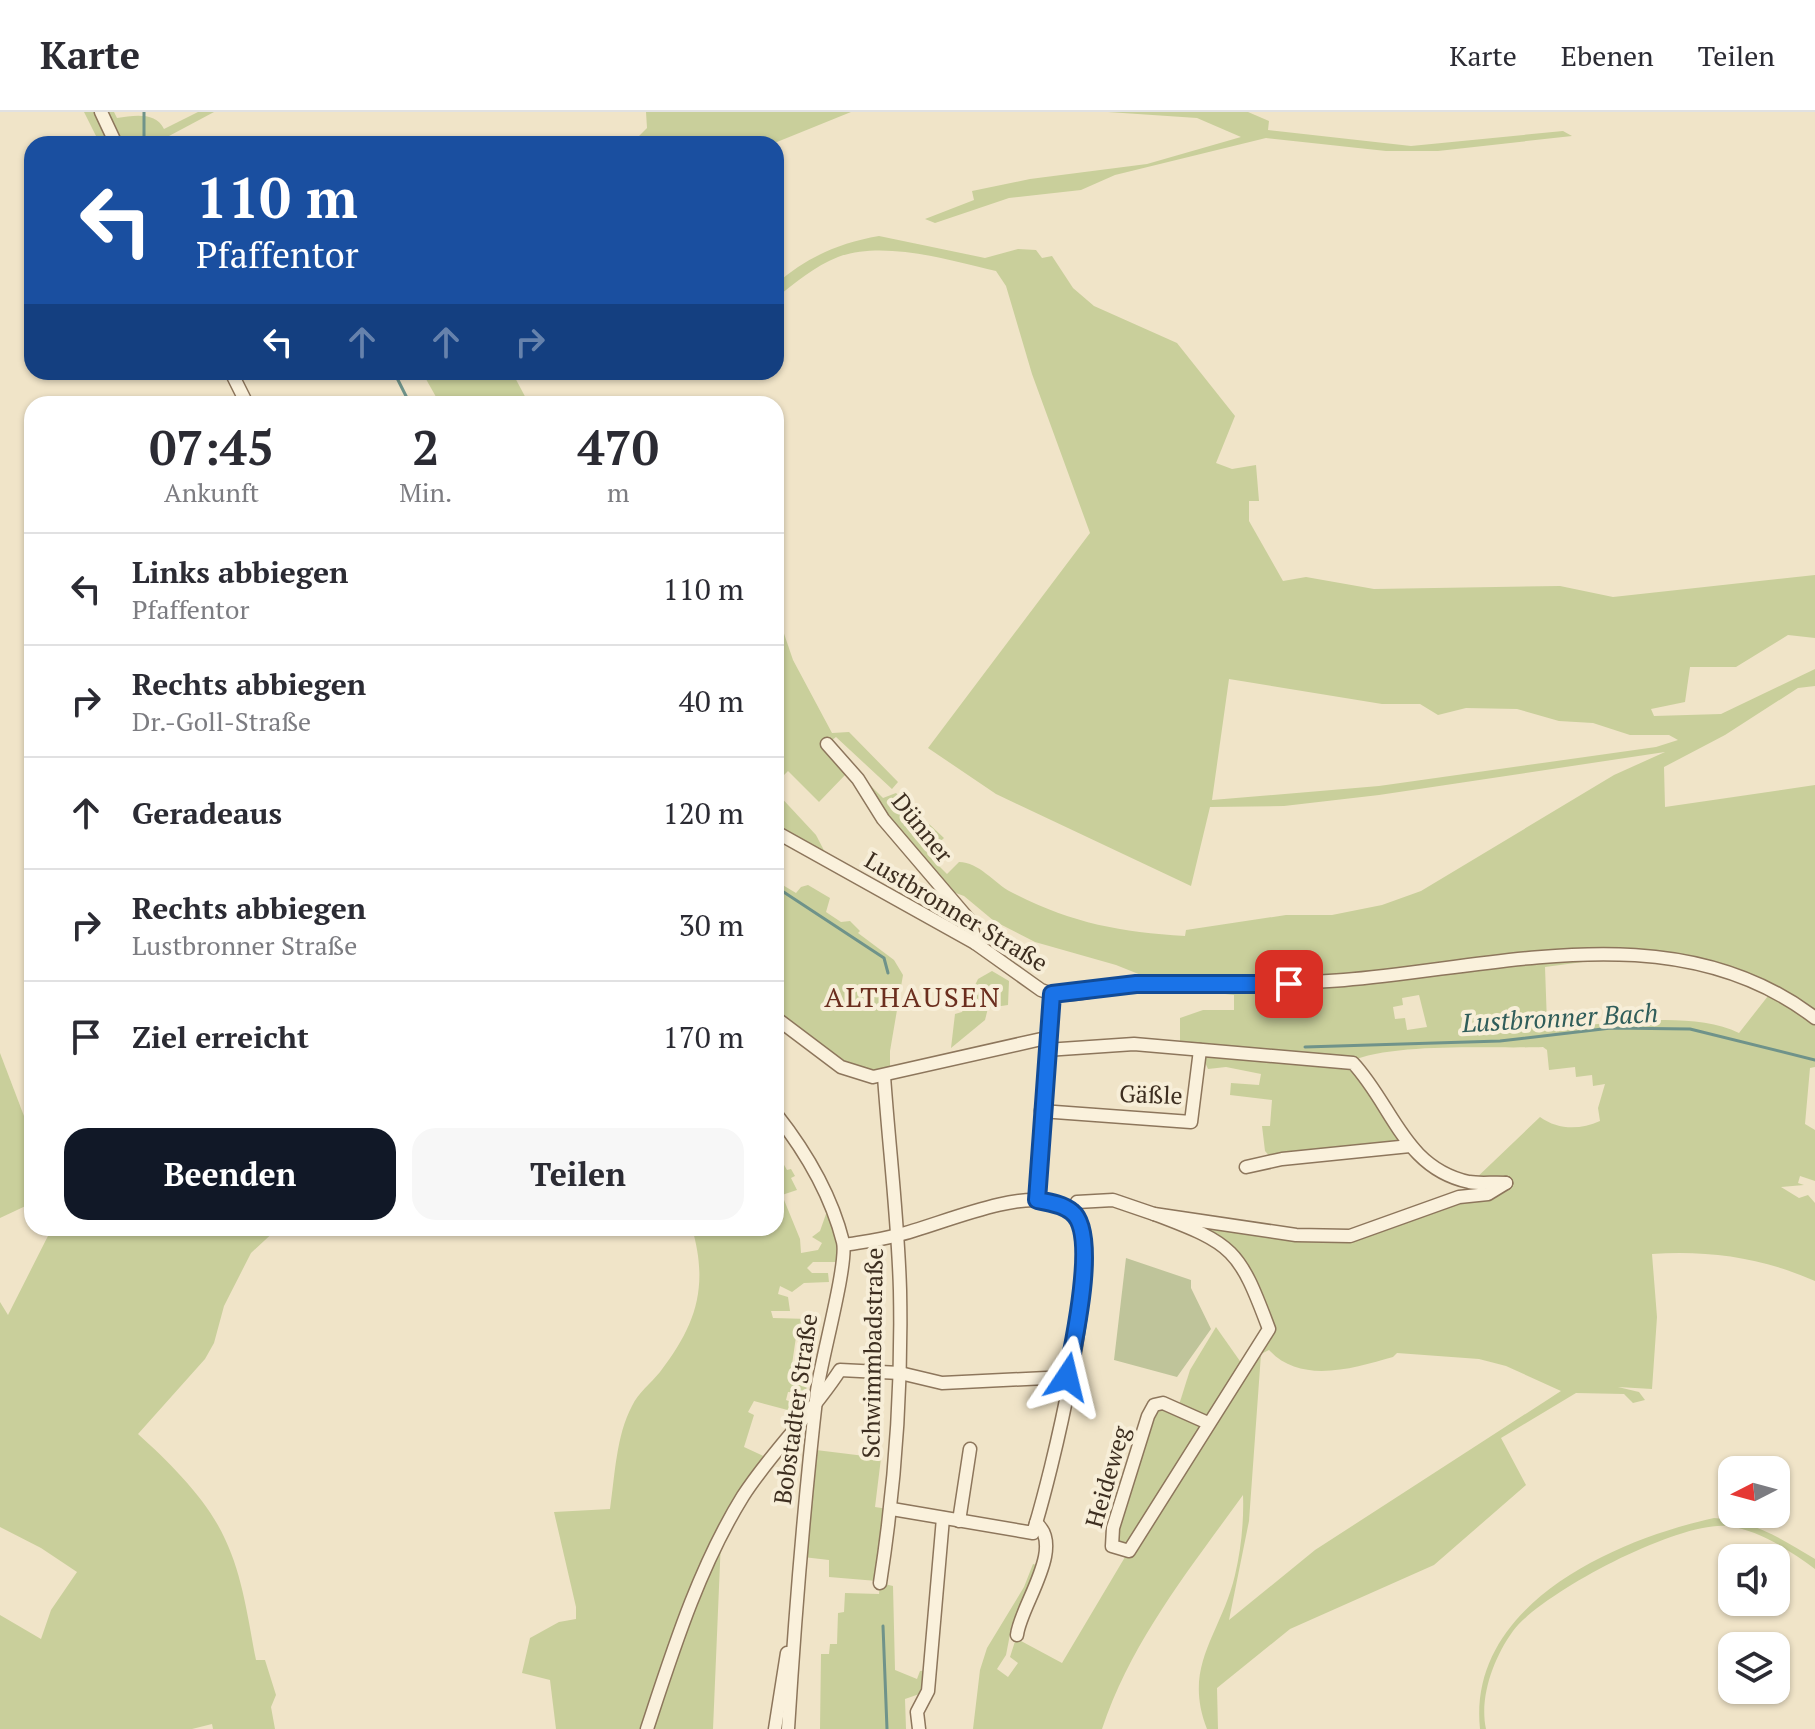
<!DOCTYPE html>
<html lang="de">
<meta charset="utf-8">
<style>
:root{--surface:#fff;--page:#f7f7f7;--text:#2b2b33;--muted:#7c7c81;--line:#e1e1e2;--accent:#111827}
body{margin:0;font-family:"PT Serif",serif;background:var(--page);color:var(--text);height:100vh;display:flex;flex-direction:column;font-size:30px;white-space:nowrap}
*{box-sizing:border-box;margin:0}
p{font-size:26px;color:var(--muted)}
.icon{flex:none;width:44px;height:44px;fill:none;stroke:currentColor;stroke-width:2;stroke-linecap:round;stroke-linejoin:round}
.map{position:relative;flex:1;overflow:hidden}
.side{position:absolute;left:24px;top:284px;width:760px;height:840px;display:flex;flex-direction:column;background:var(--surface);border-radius:24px;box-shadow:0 2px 6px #0004}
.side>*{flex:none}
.banner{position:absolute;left:24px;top:24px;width:760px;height:244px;border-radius:24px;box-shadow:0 2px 6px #0004;background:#1a4fa0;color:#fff;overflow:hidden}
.needle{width:52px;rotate:264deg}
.buttons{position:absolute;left:1718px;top:1344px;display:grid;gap:16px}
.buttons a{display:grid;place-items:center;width:72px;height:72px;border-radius:16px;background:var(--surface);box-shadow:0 2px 6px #0004;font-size:40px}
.pin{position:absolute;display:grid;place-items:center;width:68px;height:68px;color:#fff;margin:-34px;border-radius:16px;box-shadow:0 4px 12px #0006}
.me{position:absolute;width:88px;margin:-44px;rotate:10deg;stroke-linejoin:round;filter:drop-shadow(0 0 6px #0008)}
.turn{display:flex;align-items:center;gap:28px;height:168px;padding:0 40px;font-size:36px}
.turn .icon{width:104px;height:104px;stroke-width:2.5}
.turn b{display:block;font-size:56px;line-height:68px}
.lanes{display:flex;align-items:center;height:76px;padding:0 40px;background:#0003;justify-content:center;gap:40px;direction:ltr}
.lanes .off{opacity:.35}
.eta{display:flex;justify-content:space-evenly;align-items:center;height:136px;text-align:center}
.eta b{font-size:48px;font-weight:700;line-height:56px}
.button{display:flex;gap:16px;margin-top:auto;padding:16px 40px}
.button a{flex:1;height:92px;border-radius:24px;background:var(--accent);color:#fff;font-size:32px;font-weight:700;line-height:92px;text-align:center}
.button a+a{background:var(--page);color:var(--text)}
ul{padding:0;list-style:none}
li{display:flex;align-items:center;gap:24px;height:112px;padding:0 40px;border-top:2px solid var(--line)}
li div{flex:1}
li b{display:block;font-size:30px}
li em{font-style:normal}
header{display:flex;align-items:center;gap:48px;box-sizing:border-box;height:112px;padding:0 40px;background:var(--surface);border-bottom:2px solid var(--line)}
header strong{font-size:38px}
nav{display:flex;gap:44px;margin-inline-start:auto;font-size:28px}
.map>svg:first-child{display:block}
</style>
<header>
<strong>Karte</strong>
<nav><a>Karte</a><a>Ebenen</a><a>Teilen</a></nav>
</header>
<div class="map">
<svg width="1815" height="1617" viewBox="0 0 1815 1617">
<rect width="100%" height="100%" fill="#f0e4c8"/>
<g fill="#c9cf9b" fill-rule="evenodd">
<path d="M84 0H114L117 6C135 3 156 0 164 17L198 0H214L154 32H100Z"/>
<path d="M646 0H851L772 32H631L647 16Z"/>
<path d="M1108 0H1248L1269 9 1268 18 1411 34 1563 19 1572 24 1438 39H1386L1266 26 1115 63 1081 78 1009 86 935 111 925 107 974 88 972 79 1030 67 1147 52 1241 25 1197 6Z"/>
<path d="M879 124 985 146 1018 137 1036 138 1042 146 1052 144 1073 176 1094 194 1177 231 1235 304 1216 351 1232 357 1256 353 1259 389H1249V409L1283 469 1306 465 1374 477 1560 474 1613 485 1815 463V526L1788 523 1736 555H1690L1685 590 1651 597 1654 604 1721 602 1815 557V574L1798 576 1725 623 1664 655 1665 695 1815 673V955L1810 956 1805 1012 1815 1018V1069L1800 1064 1798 1071 1804 1073 1781 1075 1799 1086 1808 1083 1815 1091V1169C1763 1146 1709 1138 1652 1142L1657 1205 1652 1277 1618 1275 1639 1280 1645 1288 1633 1291 1624 1282 1576 1281 1501 1326 1526 1373 1434 1453 1290 1517 1217 1576 1218 1617H1207C1182 1553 1221 1523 1235 1463 1241 1438 1244 1409 1243 1383 1189 1458 1132 1528 1102 1617H973L980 1558 987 1536 1024 1475 1033 1452 1044 1455 1018 1509 1012 1512 1006 1543 997 1557 1008 1565 1018 1551 1010 1545 1017 1523 1021 1529 1062 1551 1128 1440 1112 1434 1154 1293 1209 1311 1268 1217 1250 1166 1203 1120 1195 1106 1350 1124 1488 1082 1471 1071 1540 1005C1558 1018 1580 1018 1600 1009L1598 996 1605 972 1593 974 1592 963 1576 965 1575 955 1549 958 1547 938 1543 935C1490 937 1394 930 1349 950L1410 1034 1273 1048 1265 1039 1262 1014H1270L1272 988 1230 983 1231 971 1259 973 1261 962 1226 955 1208 957 1200 939 1180 937V906L1203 898H1234V883L1136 872 1146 865 1116 853 1035 830 994 809 964 784 942 776 883 707 865 668 883 686 896 681 944 726 927 742 947 762 959 750C979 750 994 771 1011 780 1071 811 1119 820 1185 824L1186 818 1286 803H1332L1382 793 1421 779 1614 663 1665 640 1379 683 1284 694 1210 695 1191 774 996 682 928 636 1090 421 1032 262 1006 174 996 159C949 148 884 128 838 145 815 154 795 171 776 186V172C807 145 839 131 879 124ZM1229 567 1382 592H1420L1438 603 1466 596 1517 597 1559 609 1593 611 1630 623H1669L1678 628 1656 635 1379 674 1212 688ZM1613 846C1666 852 1720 856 1768 884L1739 921C1690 897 1605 913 1552 916L1547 911 1545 855ZM1419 883 1427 915 1407 918 1405 906 1395 907 1393 895 1403 893 1402 886ZM1269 1238C1301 1273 1354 1256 1393 1245L1397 1241 1479 1247 1506 1254 1561 1279 1315 1438 1229 1508 1249 1409 1261 1242Z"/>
<path d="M422 260H512L529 292H440Z"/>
<path d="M776 498 793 548 832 621 849 620 898 670 892 677 836 625 827 632 823 626 821 636 846 662 819 690 788 659 783 664 776 657Z"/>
<path d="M776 680 816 723 830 750 776 720Z"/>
<path d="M776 769 796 781 801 775 808 773 830 786 826 800 841 810 850 809 860 819 858 821 894 848 903 863 890 939V963L861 962 776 906Z"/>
<path d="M992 859 1009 869 1008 893 988 896 985 908 951 936 955 902 962 900 978 867Z"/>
<path d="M0 941 32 1025V1091L0 1106Z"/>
<path d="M776 1039 787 1058 791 1057 795 1064 791 1066 797 1078 782 1083 800 1127 801 1141 818 1138 822 1131 812 1125 820 1119 826 1102 832 1099 841 1150H813L807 1156 812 1161H828L829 1170 804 1171 792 1180 780 1174 778 1182 788 1185 790 1199H771L773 1206 809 1207V1225H796L790 1266 807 1270 806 1281 788 1280 786 1288 796 1292 795 1300 754 1289 748 1300 754 1303 744 1335 770 1347 721 1428 713 1617H556L550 1568 522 1561 530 1526 559 1510 576 1507V1495L554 1400 610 1397C615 1364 616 1324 632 1294 638 1281 651 1271 660 1260 696 1213 709 1175 692 1116H776Z"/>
<path d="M52 1116H278L251 1141 224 1194 214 1231 205 1247 138 1322C170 1351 207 1387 225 1427 243 1465 248 1508 256 1548H265L276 1583 271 1595 275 1617H213L212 1612 192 1617H0V1503L41 1527 51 1498 77 1460 41 1436 0 1415V1190L8 1203Z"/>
<path d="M1216 1215 1242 1252 1208 1309 1178 1296 1190 1258Z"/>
<path d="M816 1338 881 1346 875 1395 888 1397 877 1469 829 1465V1448L803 1445Z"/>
<path d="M1714 1406C1755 1409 1781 1427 1815 1447V1457C1791 1439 1759 1418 1728 1414 1680 1408 1542 1480 1513 1519 1494 1545 1479 1585 1486 1617H1480C1467 1493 1614 1428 1714 1406Z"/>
<path d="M880 1471 893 1474 895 1558 917 1567 920 1559 930 1558 928 1579 905 1587 906 1617H820L821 1542H829L830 1532H837L838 1501 844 1500 845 1481 879 1482Z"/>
</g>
<path fill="#bfc49a" d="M1126 1146 1191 1168V1176L1211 1217 1177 1265 1114 1248Z"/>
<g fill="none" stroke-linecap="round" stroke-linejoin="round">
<g stroke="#6f938a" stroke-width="3">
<path d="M144 30V0"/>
<path d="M394 260 410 292"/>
<path d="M776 775 884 846 888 861"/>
<path d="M1305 935 1500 929 1611 916 1690 917 1815 948"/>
<path d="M883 1514 887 1617"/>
</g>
<g stroke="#8d765c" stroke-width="15">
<g id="minor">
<path d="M101 0 116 32"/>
<path d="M231 260 247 292"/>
<path d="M827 632 858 667 883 707 971 810 975 831"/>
<path d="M776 720 975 831 1041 878 1052 882C1079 885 1109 874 1137 872 1206 869 1274 874 1344 868 1501 855 1677 800 1815 906"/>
<path d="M776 906 841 955 873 965 1046 926"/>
<path d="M1046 938 1134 932 1353 951C1393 994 1404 1056 1469 1070 1480 1072 1494 1070 1506 1071"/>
<path d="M1041 999 1191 1010 1200 938"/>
<path d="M776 1002C806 1040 831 1082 843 1130 848 1152 821 1248 817 1279 804 1392 795 1504 788 1617"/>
<path d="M1246 1055 1282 1047 1410 1034"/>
<path d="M1037 1088 1052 882"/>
<path d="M1072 1100 1077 1090 1113 1088 1154 1102 1296 1123 1350 1124 1459 1085 1488 1082 1506 1071"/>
<path d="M1154 1102C1234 1132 1239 1137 1269 1217L1129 1439 1112 1434 1113 1416 1148 1304 1154 1293 1163 1291 1208 1311"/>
<path d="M844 1133C862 1130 880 1128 898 1123 936 1114 1014 1079 1051 1090 1062 1093 1076 1100 1080 1110 1099 1167 1052 1360 1033 1421L892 1397"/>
<path d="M959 1409 970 1337"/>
<path d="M880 1471C895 1375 902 1275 900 1178 898 1107 889 1035 884 964"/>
<path d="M1017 1523C1020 1494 1066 1435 1036 1411"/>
<path d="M647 1617C673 1538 699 1455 743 1384 772 1339 811 1303 840 1258L900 1261 942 1271 1067 1265"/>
<path d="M775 1617 787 1541"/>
<path d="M919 1617 917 1600 928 1579 943 1406"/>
</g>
</g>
<use href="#minor" stroke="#faf1dc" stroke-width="12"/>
</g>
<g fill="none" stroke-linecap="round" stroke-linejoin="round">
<g stroke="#114b97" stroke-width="20">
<path id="route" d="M1067 1265C1073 1234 1099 1121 1072 1100 1063 1092 1048 1090 1037 1088L1052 882 1136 872H1289"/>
</g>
<use href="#route" stroke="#1a73e8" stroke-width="14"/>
</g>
<g text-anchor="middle" stroke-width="8" stroke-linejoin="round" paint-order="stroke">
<g font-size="24" fill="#3d2e20" stroke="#f7eed8">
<text transform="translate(922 716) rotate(51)" y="8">Dünner</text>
<text transform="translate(956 800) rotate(31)" y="8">Lustbronner Straße</text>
<text transform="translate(1151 983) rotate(2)" y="8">Gäßle</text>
<text transform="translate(873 1241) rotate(-89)" y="8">Schwimmbadstraße</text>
<text transform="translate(796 1297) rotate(-82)" y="8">Bobstadter Straße</text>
<text transform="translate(1108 1365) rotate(-74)" y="8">Heideweg</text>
</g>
<g font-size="26" font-style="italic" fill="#2f5d5a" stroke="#f7eed8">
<text transform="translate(1560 906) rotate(-3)" y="9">Lustbronner Bach</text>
</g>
<g font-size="28" letter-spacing="2" fill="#6b2e1e" stroke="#f7eed8">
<text x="913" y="895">ALTHAUSEN</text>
</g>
</g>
</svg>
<div class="buttons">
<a><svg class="needle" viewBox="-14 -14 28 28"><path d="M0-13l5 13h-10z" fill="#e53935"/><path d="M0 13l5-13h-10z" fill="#7c7c81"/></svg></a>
<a><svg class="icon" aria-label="sound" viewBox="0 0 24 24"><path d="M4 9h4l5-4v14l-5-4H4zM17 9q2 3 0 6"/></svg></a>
<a><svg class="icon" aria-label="layers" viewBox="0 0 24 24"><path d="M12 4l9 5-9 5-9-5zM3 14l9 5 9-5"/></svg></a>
</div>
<div class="pin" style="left:1289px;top:872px;background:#d93025"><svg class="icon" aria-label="arrive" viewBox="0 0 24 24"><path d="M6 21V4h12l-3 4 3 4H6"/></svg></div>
<svg class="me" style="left:1067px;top:1265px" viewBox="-20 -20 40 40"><path d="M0-17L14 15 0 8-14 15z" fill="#1a73e8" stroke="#fff" stroke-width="4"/></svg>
<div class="banner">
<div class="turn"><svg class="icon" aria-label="left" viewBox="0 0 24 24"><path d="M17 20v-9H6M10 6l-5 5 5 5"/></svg><div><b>110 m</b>Pfaffentor</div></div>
<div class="lanes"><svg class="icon" aria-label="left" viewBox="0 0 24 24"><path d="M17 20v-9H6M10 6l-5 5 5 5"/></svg><svg class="icon off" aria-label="ahead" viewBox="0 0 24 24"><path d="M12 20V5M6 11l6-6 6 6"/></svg><svg class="icon off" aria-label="ahead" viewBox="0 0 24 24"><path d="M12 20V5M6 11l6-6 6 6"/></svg><svg class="icon off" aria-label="right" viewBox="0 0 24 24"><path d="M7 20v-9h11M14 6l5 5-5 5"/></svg></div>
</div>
<section class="side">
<div class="eta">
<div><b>07:45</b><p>Ankunft</p></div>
<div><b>2</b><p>Min.</p></div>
<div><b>470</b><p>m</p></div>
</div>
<ul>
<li><svg class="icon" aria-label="left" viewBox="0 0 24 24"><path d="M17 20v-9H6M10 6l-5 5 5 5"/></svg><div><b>Links abbiegen</b><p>Pfaffentor</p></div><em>110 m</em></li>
<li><svg class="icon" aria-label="right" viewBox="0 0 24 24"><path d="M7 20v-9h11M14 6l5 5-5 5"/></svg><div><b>Rechts abbiegen</b><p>Dr.-Goll-Straße</p></div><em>40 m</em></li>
<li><svg class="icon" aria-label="ahead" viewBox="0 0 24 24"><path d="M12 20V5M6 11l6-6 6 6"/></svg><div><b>Geradeaus</b></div><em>120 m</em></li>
<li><svg class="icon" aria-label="right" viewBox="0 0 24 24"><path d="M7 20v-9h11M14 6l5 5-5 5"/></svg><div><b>Rechts abbiegen</b><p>Lustbronner Straße</p></div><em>30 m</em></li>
<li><svg class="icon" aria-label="arrive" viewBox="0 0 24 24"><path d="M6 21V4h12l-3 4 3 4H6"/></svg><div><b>Ziel erreicht</b></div><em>170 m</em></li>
</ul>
<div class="button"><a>Beenden</a><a>Teilen</a></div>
</section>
</div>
